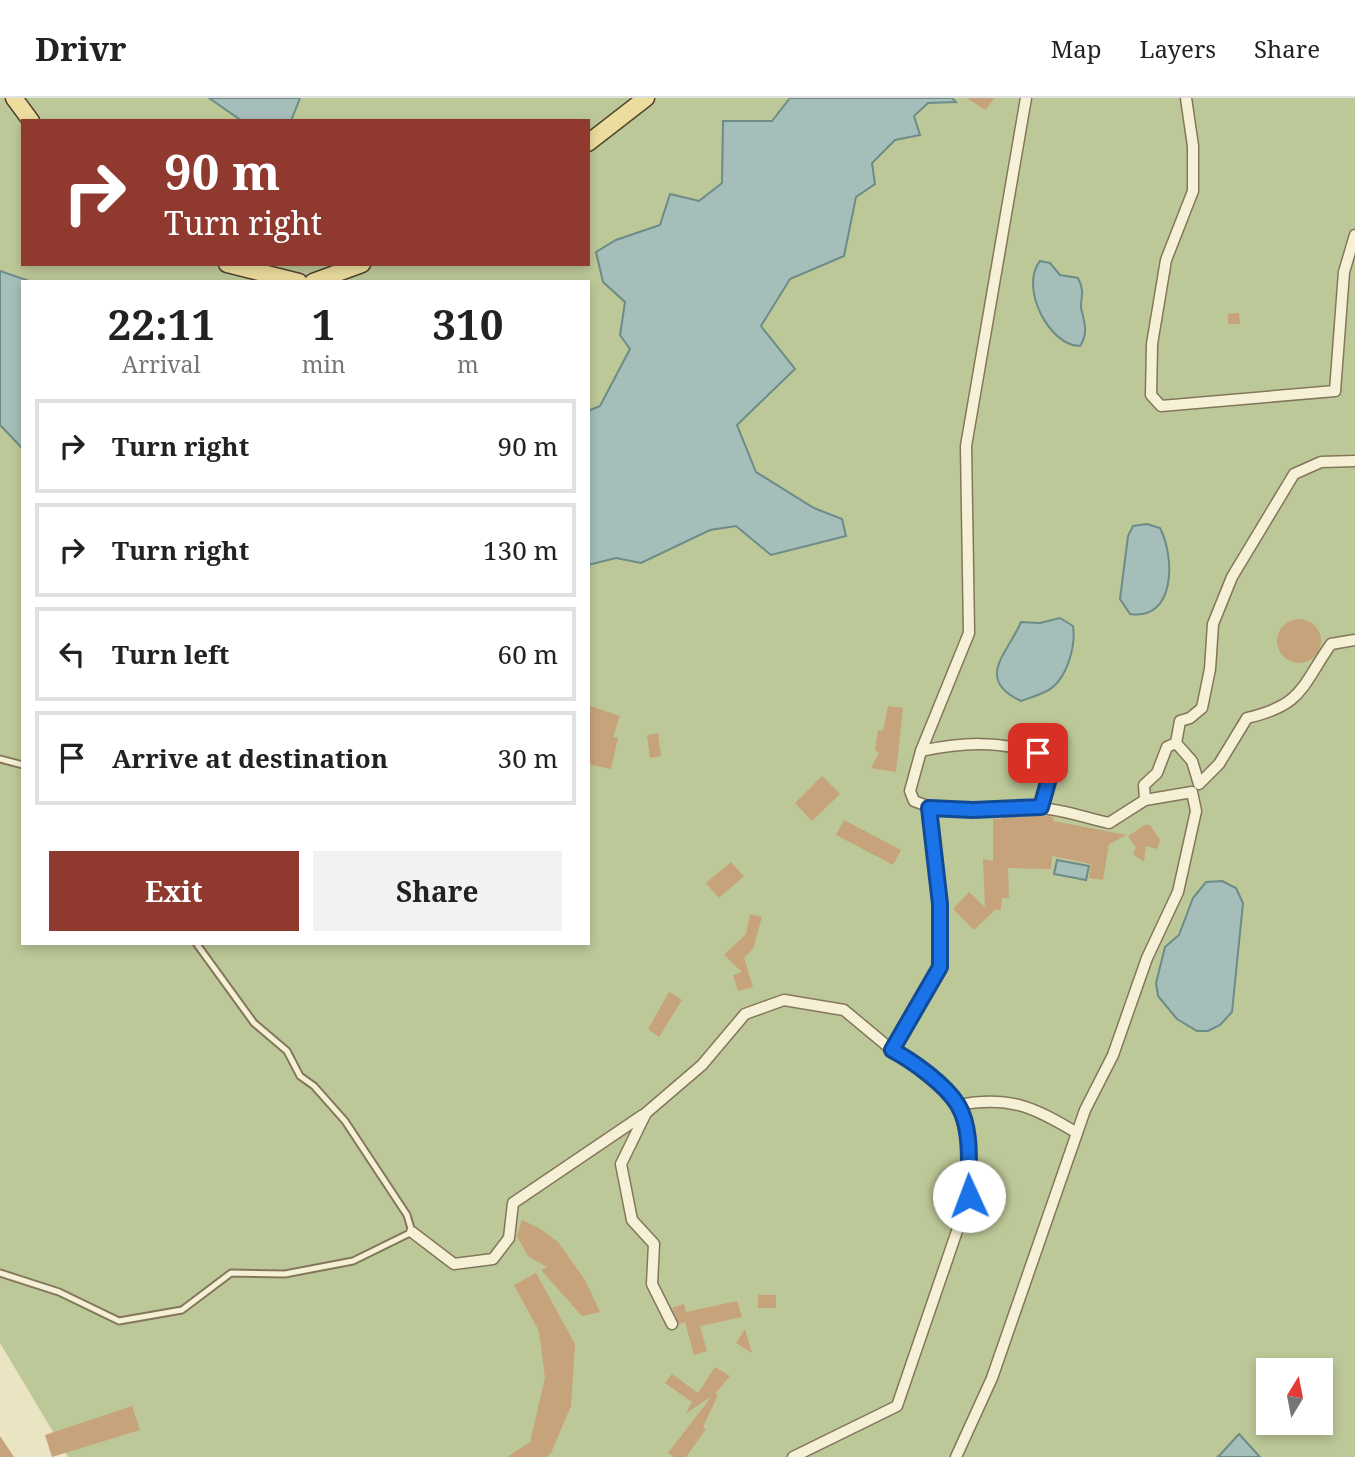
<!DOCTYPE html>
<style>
:root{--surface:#fff;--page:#f2f2f2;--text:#222;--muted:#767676;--line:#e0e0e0;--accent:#8f392f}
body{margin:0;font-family:"Noto Serif",serif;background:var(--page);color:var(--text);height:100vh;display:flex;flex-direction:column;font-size:26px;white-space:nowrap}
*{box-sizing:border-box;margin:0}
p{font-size:23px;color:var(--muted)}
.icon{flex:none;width:38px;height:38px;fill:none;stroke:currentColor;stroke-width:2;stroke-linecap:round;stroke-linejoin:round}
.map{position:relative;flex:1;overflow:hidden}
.drawer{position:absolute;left:21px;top:182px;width:569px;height:665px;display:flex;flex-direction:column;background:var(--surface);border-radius:0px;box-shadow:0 4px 10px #0003}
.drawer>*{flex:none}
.guide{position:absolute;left:21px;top:21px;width:569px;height:147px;border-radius:0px;box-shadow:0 4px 10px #0003;background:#8f392f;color:#fff;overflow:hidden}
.needle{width:46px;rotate:10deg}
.controls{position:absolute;left:1256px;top:1260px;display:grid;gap:14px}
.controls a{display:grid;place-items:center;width:77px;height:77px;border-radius:0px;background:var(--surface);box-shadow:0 4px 10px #0003;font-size:35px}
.pin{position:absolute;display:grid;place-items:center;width:60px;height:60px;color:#fff;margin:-30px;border-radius:14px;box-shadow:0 4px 10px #0006}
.me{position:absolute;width:77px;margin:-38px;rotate:358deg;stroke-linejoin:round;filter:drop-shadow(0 0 5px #0008)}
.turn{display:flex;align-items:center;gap:24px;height:147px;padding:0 28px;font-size:32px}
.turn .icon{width:91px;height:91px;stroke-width:2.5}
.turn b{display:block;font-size:49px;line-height:60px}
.eta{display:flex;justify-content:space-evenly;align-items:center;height:119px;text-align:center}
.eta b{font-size:42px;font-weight:700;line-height:49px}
.cta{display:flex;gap:14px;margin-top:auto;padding:14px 28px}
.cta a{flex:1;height:80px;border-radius:0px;background:var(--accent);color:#fff;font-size:28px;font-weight:700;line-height:80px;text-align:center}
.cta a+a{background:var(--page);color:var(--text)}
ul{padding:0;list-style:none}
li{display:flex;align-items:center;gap:21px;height:94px;margin:0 14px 10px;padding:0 14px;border:4px solid var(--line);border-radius:0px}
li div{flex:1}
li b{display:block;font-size:26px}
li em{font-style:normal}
header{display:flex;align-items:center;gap:42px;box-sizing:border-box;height:98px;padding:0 35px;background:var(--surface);border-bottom:2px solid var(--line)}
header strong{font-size:33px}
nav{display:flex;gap:38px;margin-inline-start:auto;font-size:24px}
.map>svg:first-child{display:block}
</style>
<header>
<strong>Drivr</strong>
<nav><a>Map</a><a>Layers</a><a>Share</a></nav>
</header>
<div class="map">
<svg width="1355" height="1359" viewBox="0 0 1355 1359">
<rect width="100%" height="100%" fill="#ebe4c3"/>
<path fill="#bdc898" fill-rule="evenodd" d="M0 0H1355V1359H68L0 1245ZM23 23H588V166H23ZM23 184H588V845H23ZM1269 1272H1321V1325H1269Z"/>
<g fill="#a5beba" stroke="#6d8c87" stroke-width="2">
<path d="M209 0H300L291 23H242Z"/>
<path d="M790 0H952L956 4 928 5 914 18 920 37 895 42 872 65 875 86 856 99 844 158 790 181 761 228 795 271 737 327 756 374 814 410 842 421 846 438 771 457 736 428 710 432 641 465 616 460 588 467V313L600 308 630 251 620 237 625 204 603 184 596 154 616 142 660 127 670 96 699 103 722 85 723 23H772Z"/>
<path d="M1040 163 1050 165 1060 177 1078 180C1087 197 1078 202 1082 214 1085 227 1088 236 1080 248 1049 248 1019 189 1040 163Z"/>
<path d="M0 173 32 184H23V351L0 327Z"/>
<path d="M1147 426 1160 430C1175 459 1176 523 1130 516L1120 501 1128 438 1133 428Z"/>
<path d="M1060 520 1073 528C1076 548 1067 582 1047 593 1039 597 1029 600 1021 603 974 581 1008 555 1021 524L1040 525Z"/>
<path d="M1057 762 1089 768 1086 782 1054 776Z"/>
<path d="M1222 783 1236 790 1243 805 1232 914 1220 927 1208 933H1197L1177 921 1158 898 1156 885 1165 849 1179 837 1193 800 1206 784Z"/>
<path d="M1239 1336 1260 1359H1217L1219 1358Z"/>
</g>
<g fill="#c7a37b">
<path d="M966 0H994L986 12Z"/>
<path d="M1239 215 1240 226H1228V216Z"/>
<circle cx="1299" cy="543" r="22"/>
<path d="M588 607 620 618 613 639 618 640 611 671 588 666Z"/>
<path d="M888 608 903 610 896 674 871 670 879 655 875 652 878 632 883 633Z"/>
<path d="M658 635 661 658 650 660 647 637Z"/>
<path d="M822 678 840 696 812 723 795 705Z"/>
<path d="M1002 718H1046L1053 719V723L1127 737 1109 746 1103 782 1089 780 1091 766 1052 758 1051 771 1008 770 1009 800H1002L1001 812H995L974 832 953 811 969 794 985 809 983 761 993 763V721H1002Z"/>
<path d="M844 722 901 752 893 767 836 737Z"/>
<path d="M1145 727H1150L1160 742 1157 751 1146 748 1144 764 1133 756 1136 749 1128 738Z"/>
<path d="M731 764 744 778 719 800 706 785Z"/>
<path d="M750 816 762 819 753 851 744 860 753 889 738 893 733 877 742 874 724 857 746 836Z"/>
<path d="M669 894 682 902 659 939 648 931Z"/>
<path d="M522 1122 539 1130 558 1144 585 1182 600 1214 582 1218 541 1172 547 1169 528 1158 517 1138Z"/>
<path d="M536 1175 575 1246 571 1308 551 1355 546 1359H507L530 1344 545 1280 539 1233 514 1187Z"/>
<rect x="758" y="1197" width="18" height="13"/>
<path d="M737 1203 742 1219 700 1228 707 1253 694 1257 685 1224 679 1226 672 1210 684 1206 686 1214Z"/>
<path d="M745 1231 752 1255 736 1245Z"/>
<path d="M715 1269 730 1278 715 1296 718 1297 703 1329 706 1331 686 1359H674L668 1355 712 1298 685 1316 692 1304 665 1285 672 1276 698 1295Z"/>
<path d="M132 1308 140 1332 52 1359 45 1337Z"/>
<path d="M0 1338 14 1359H0Z"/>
</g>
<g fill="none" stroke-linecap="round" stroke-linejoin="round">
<g stroke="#84765b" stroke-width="9">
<g id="service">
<path d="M0 661 23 667"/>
<path d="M0 1175 59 1194 119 1223 182 1212 231 1175 285 1176 353 1163 412 1134 407 1117 345 1023 314 988 300 978 287 953 254 925 196 845"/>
</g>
</g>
<g stroke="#84765b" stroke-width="13">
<g id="minor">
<path d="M1186 0 1193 48V93L1166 162 1152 246 1151 297 1161 308 1335 293 1344 174 1355 137"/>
<path d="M1176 645 1192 663 1199 686 1219 666 1247 620C1303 607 1301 589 1331 546L1355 542"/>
<path d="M921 653C964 644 996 643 1038 655L1050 677 1041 710"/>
<path d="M1145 702 1144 687 1157 675 1167 649 1176 645 1180 623 1190 620 1202 610 1210 571 1213 526 1232 479 1294 376 1321 364 1355 363"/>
<path d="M958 1007C1009 997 1034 1009 1077 1035"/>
<path d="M412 1134 454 1166 493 1161 509 1140 513 1105 643 1017"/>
<path d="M672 1226 652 1186 654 1146 632 1122 621 1066 646 1015 702 967 745 916 784 902 844 912 892 952"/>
<path d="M793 1359 897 1308 969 1098 968 1043 958 1007 916 965 892 952 940 869V806L929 710"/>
<path d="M956 1359 992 1280 1085 1012 1113 957 1147 860 1178 794 1196 713 1192 694 1145 702 1109 725C1086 720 1061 711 1039 710 997 708 953 720 914 703L910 693 921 653 969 535 966 348 1026 0"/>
</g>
</g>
<g stroke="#52432f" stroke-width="19">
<g id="primary">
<path d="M14 0 31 23"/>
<path d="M588 45 646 0"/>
<path d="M227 166 299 184"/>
<path d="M313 184 362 166"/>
</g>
</g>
<use href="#service" stroke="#f6f0d6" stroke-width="5"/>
<use href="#minor" stroke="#f6f0d6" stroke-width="10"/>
<use href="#primary" stroke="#ecdc9d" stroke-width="16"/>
</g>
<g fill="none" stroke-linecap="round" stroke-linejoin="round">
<g stroke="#114b97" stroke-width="18">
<path id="route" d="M969 1098C968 1071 973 1032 958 1007 946 987 913 963 892 952L940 869V806L929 710 973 712 1041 709 1050 677 1038 655"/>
</g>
<use href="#route" stroke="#1a73e8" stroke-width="12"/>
</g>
</svg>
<div class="controls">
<a><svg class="needle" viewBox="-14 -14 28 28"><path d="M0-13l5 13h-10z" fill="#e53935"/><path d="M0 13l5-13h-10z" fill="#767676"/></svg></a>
</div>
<div class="pin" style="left:1038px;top:655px;background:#d93025"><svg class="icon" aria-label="arrive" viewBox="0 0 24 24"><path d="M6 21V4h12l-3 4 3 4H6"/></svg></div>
<svg class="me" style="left:969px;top:1098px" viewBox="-20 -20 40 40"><circle r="19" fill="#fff"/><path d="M0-13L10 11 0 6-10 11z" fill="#1a73e8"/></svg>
<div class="guide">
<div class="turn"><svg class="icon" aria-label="right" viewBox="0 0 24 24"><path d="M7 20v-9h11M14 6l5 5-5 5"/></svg><div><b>90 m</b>Turn right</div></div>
</div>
<section class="drawer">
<div class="eta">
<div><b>22:11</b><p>Arrival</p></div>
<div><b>1</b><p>min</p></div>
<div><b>310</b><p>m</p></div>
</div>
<ul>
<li><svg class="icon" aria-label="right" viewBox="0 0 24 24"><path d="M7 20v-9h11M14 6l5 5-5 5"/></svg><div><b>Turn right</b></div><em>90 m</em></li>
<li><svg class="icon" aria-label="right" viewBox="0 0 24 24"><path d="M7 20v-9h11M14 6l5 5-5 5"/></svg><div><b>Turn right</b></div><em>130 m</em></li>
<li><svg class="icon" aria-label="left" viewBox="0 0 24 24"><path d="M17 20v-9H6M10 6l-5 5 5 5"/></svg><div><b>Turn left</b></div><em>60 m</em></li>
<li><svg class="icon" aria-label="arrive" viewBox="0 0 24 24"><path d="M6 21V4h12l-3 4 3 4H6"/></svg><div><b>Arrive at destination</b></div><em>30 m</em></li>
</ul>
<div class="cta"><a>Exit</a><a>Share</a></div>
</section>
</div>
